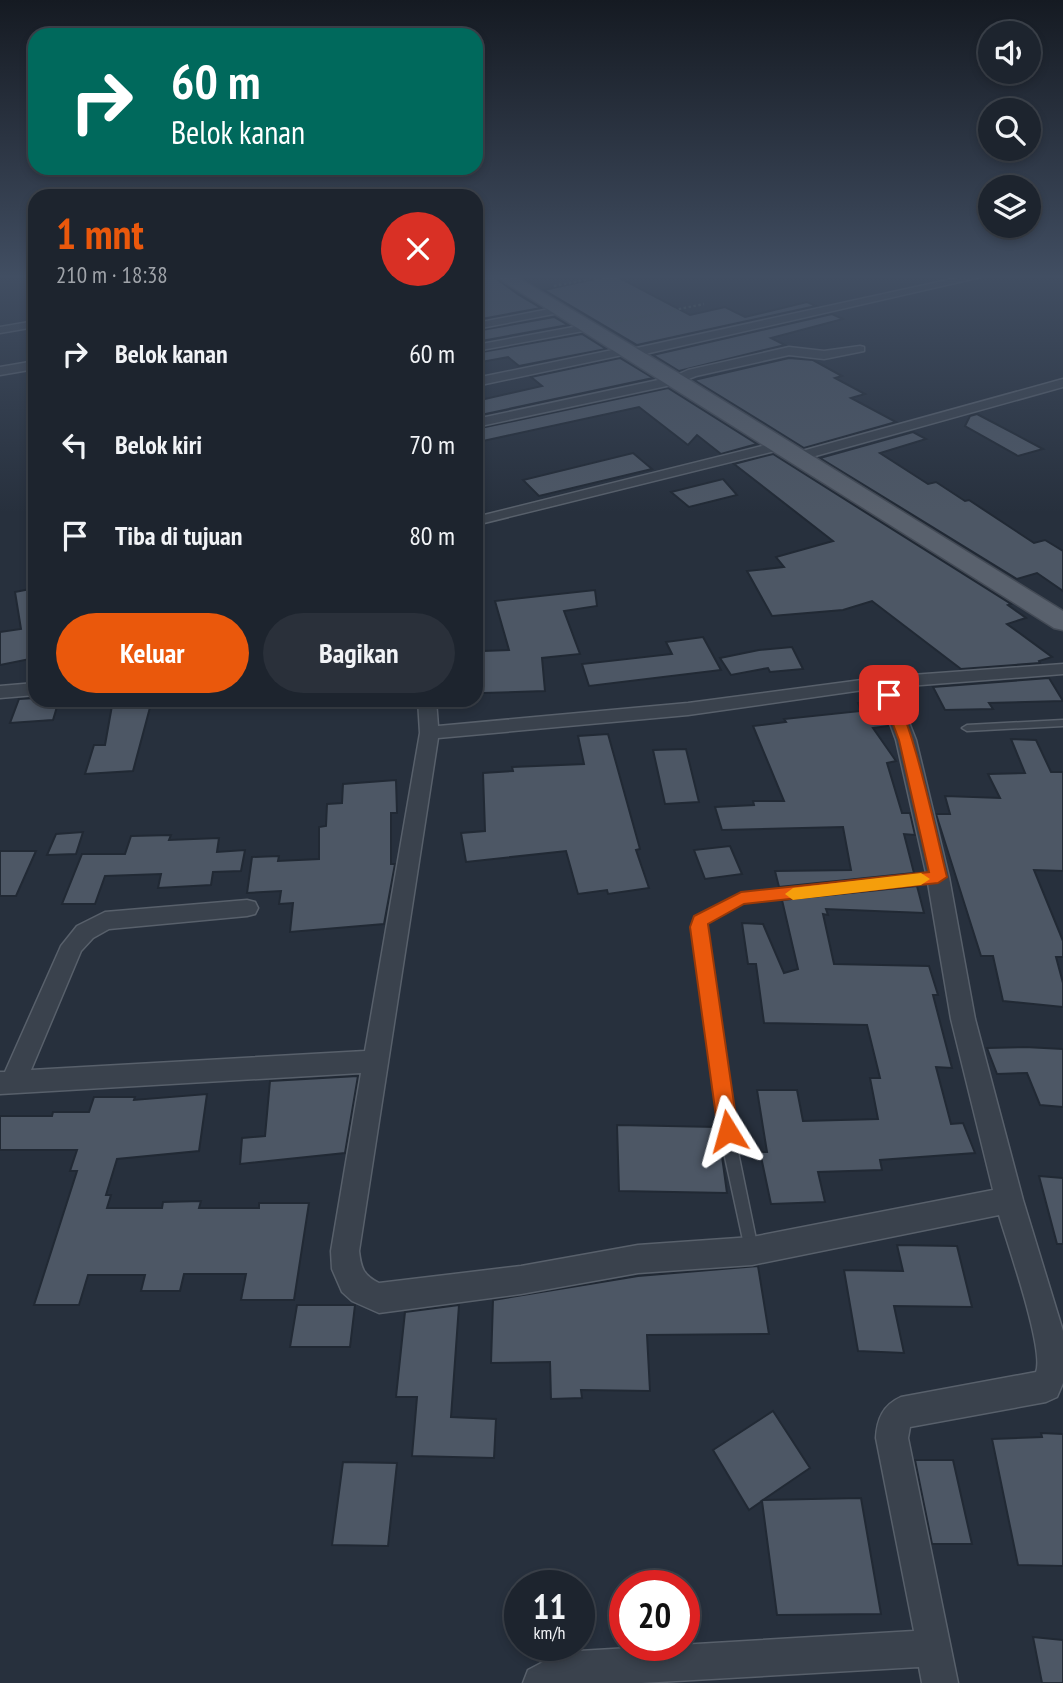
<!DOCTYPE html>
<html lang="id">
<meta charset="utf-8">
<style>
:root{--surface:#1d242e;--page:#2a303a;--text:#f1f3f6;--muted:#a0a4aa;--line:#3b414a;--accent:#ea580c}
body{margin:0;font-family:"PT Sans Narrow",sans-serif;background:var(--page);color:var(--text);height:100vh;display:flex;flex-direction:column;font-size:26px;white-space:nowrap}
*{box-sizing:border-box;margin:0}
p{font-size:23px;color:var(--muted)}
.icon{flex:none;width:38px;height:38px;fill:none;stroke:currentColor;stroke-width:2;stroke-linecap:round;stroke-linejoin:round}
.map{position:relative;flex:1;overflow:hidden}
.side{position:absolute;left:28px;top:189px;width:455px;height:518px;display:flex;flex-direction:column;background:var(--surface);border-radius:21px;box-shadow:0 4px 10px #0003,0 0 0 2px var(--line)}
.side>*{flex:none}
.hud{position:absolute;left:28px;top:28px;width:455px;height:147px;border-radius:21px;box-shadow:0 4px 10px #0003,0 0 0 2px var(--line);background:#00695c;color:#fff;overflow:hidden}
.tools{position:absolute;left:978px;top:21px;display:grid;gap:14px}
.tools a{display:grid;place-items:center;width:63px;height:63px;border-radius:50%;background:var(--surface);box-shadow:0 4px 10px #0003,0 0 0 2px var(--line);font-size:35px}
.speed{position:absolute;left:504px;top:1570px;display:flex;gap:14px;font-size:35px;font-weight:700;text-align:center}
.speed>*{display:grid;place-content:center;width:91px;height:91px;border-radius:50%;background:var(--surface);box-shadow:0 4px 10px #0003,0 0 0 2px var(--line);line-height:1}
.speed small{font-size:18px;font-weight:400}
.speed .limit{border:10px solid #d22;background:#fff;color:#111}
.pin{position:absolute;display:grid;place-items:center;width:60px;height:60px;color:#fff;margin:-30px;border-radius:14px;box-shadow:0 4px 10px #0006}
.me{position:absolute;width:77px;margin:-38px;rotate:352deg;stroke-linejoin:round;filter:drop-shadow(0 0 5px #0008)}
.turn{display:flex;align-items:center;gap:24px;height:147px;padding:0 28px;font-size:32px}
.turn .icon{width:91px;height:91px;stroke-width:2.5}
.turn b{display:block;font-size:49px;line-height:60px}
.round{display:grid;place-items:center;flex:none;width:74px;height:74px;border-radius:37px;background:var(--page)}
.head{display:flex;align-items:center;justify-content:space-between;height:119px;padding:0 28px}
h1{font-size:42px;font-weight:700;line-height:52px;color:var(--accent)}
.primary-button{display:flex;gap:14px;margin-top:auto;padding:14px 28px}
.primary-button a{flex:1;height:80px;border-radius:42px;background:var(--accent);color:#fff;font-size:28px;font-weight:700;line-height:80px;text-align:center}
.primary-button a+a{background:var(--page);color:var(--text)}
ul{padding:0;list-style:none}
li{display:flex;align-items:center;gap:21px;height:91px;padding:0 28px}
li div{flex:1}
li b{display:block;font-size:26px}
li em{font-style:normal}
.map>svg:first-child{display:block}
</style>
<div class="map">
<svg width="1063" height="1683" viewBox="0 0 1063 1683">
<rect width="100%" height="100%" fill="#27303d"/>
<g fill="#4d5765" stroke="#212934" stroke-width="2">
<path d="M493 276 519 295 541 308 476 320V278Z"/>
<path d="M608 276H616L690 315 725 307 745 317 807 302 816 306 637 345 544 290Z"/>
<path d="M832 314 843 319 771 338 785 345 679 371 653 355Z"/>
<path d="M554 317 568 325 476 342V331Z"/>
<path d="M582 334 606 349 519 366 508 357 476 363V353Z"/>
<path d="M620 358 653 378 476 416V401L542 386 531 377Z"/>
<path d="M789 358 813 360 842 376 835 378 865 394 851 398 896 422 804 448 694 380Z"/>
<path d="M668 388 757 444 721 454 697 435 688 445 639 407 483 441 476 433V429Z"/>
<path d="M977 414 1043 449 1018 456 965 426 970 416Z"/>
<path d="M913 432 926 439 880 453 928 484 936 482 965 501 969 500 1034 543 1045 540 1063 551V591L1037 573 1017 579 820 458Z"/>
<path d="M633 453 652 469 539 496 523 480Z"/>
<path d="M773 454 1011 604 1008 605 1026 618 1007 624 1052 657 1039 661 1040 663 961 669 872 601 843 610 772 616 747 571 784 567 776 557 833 541 734 464Z"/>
<path d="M723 479 737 495 689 507 671 492Z"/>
<path d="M35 588V658L0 665V632L21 629 15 592Z"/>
<path d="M595 590 597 606 564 611 580 654 542 658 545 691 483 693V651L509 650 495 601Z"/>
<path d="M703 637 721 670 589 686 582 664 672 654 666 642Z"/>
<path d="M792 647 803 669 770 672 768 668 731 675 720 658 759 650Z"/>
<path d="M1049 678 1063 701 989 703 993 709 945 710 933 687Z"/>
<path d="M35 698V700H59L53 720 10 723 19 699Z"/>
<path d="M113 700H152L133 771 85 774 94 745H105Z"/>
<path d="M879 701 888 726 873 728 896 761 887 763 902 813H910L915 835 904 834 914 873 779 887 775 871 851 870 843 827 722 830 715 807 754 805 753 801H784L753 726 786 722 784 719 861 711 858 703Z"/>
<path d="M608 734 640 849 636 850 649 888 608 894 607 890 578 894 566 851 466 862 461 833 485 831 483 773 513 771 512 767 584 764 578 736Z"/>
<path d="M1011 739 1036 740 1051 772H1063V871L1034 870 1063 941V957H1056L1063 983V1007L1003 1001 993 956H981L936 814H950L945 796 1000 798 988 774 1025 773Z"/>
<path d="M686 749 699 802 665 804 653 750Z"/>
<path d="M396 780 397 813H391V864H395L384 924 290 932 293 903 279 904 281 891 247 893 252 857 279 856 278 861 319 859V827L326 826 327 804 342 803 343 784Z"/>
<path d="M83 832 76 854 47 855 56 834Z"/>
<path d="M171 835 169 840 219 838 217 852 245 850 241 871 213 872 211 885 158 888 161 874 105 876 95 904H62L82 854H125L131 836Z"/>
<path d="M730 846 742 874 705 879 694 850Z"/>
<path d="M0 851H36L16 896H0Z"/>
<path d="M917 886 924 913 826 909 828 915 823 914 834 964 929 966 938 995H933L952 1068 936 1067 951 1124 963 1123 975 1153 880 1160 882 1170 818 1172 825 1202 771 1204 760 1152H767L757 1090H797L803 1121 878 1119 870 1078H880L867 1025 764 1023 756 964H748L742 923 763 924 784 973 798 969 782 900Z"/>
<path d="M1025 1047 1063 1049V1107L1040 1105 1027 1073 997 1074 987 1048Z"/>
<path d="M358 1076 345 1153 240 1164 242 1138 265 1136 270 1081Z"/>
<path d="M207 1094 199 1151 117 1159 106 1195H111L107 1208H162L163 1202 201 1201 199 1208H259V1203H309L294 1300H241L246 1274H184L180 1291H141L145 1275H88L79 1305H34L77 1171H70L77 1150H0V1116H52L53 1112H89L94 1097H135L134 1100Z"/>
<path d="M617 1125 718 1127 727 1193 619 1191Z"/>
<path d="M1039 1176 1063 1178V1244H1057Z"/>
<path d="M897 1245 957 1246 972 1307 894 1306 904 1353 858 1351 844 1270 903 1271Z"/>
<path d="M758 1266 769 1334 647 1335 650 1391 581 1390 582 1398 551 1399 550 1362 491 1363 493 1300 638 1276Z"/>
<path d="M297 1305H355L350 1347H290Z"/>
<path d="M459 1305 451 1417 496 1419 494 1458 412 1456 417 1397H396L405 1312Z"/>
<path d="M773 1411 810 1468 763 1500 861 1498 881 1614 777 1615 762 1501 749 1510 713 1450Z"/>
<path d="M1041 1433 1063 1434V1566L1018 1565 992 1439 1042 1437Z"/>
<path d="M915 1460H953L972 1544H932Z"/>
<path d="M343 1462 397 1463 388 1546 332 1545Z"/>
<path d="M1033 1637 1063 1640V1683H1042Z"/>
</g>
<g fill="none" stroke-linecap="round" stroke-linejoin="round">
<g stroke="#58606b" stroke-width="3">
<g id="service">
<path d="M1063 720V726L967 731 962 728 967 725Z"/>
<path d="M938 873 942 874 943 877 942 880 938 881 743 902 705 923 739 1157 758 1249 756 1254 751 1256 746 1254 725 1157 693 927 696 918 741 894Z"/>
</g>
</g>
<g stroke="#58606b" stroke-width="3">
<g id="minor">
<path d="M966 276 981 277 632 357 627 354 476 386V378L627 347 632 349Z"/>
<path d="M560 307 564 308V312L476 329V323Z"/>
<path d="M35 321V327L0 333V327Z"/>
<path d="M590 324 596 327 594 329 476 351V345Z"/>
<path d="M860 346 864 347V351L824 359 789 355 696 376 676 384 476 427V419L672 377 688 370 789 347 824 351Z"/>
<path d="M35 361V369L0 375V367Z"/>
<path d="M1063 379V387L801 460H791L789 457 791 454Z"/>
<path d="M778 442 785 446 783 449 476 525V517Z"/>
<path d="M1063 664V674L895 687 916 740 949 877 975 1019 1023 1200 1063 1331V1383L1057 1397 1046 1402 910 1427 908 1438 958 1683H922L919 1667 641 1683H523L528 1670 562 1652 914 1631 876 1438C877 1419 883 1405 901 1397L1036 1372C1045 1350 1007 1243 999 1215L752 1265 638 1273 521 1294 379 1313 352 1301 342 1292 332 1269 331 1251 361 1073 0 1094V1072H5L61 946 77 926 105 912 247 900 255 902 258 908 255 914 247 916 109 929 93 938 81 951 31 1070 365 1051 420 733 418 700H436L438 726 688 703 884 677ZM877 688 896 740 927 877 951 1019 993 1190 752 1237 638 1245 521 1266 379 1283C363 1275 361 1268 359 1251L438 738 688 715Z"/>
<path d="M35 683V695L0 698V686Z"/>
</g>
</g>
<g stroke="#444b56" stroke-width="3">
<path id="primary" d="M495 276H515L683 376 1063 611V630L1054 628Z"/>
</g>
<g stroke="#495a5d" stroke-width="2.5" stroke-dasharray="2.5 2.5" stroke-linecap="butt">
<path d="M554 286 606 276"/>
<path d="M615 322 704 304"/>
</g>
<use href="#service" fill="#3a424d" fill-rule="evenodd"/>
<use href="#minor" fill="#3a424d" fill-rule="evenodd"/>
<use href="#primary" fill="#59616d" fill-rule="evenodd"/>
</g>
<linearGradient id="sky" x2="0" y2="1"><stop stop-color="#151a22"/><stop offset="0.54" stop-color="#414e62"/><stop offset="1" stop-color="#414e62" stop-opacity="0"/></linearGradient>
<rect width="1063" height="512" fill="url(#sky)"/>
<path fill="#ea580c" stroke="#983908" stroke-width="2" d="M889 691C908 697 940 851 947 877L938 883 744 904 708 924 738 1131 735 1137 728 1140 721 1137 718 1131 690 927 694 916 741 892 929 872 899 740 882 695Z"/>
<path fill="#f59e0b" d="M921 873 930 879 921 885 793 900 785 894 793 888Z"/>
</svg>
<div class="tools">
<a><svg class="icon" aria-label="sound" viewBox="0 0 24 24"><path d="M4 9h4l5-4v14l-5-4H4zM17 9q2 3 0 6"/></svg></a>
<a><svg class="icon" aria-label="search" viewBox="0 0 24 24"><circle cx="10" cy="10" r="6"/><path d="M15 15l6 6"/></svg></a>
<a><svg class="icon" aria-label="layers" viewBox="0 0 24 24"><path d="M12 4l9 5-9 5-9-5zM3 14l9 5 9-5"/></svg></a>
</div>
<div class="speed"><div>11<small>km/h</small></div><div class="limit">20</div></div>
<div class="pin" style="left:889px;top:695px;background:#d93025"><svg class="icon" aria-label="arrive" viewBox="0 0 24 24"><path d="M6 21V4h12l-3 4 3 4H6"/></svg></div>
<svg class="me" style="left:728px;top:1131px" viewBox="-20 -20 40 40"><path d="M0-17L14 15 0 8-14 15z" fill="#ea580c" stroke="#fff" stroke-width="4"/></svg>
<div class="hud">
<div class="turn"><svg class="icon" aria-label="right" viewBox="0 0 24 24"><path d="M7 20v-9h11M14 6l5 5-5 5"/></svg><div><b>60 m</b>Belok kanan</div></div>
</div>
<section class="side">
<div class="head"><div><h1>1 mnt</h1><p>210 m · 18:38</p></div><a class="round" style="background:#d93025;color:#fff"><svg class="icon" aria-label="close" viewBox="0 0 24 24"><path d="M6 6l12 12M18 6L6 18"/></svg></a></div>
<ul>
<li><svg class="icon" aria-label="right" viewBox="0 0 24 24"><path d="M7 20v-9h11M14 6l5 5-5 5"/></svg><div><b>Belok kanan</b></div><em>60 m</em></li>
<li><svg class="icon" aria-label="left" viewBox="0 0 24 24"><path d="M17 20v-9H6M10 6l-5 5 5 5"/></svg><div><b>Belok kiri</b></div><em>70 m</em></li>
<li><svg class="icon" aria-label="arrive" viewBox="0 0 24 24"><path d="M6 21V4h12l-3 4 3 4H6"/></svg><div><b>Tiba di tujuan</b></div><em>80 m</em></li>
</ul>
<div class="primary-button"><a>Keluar</a><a>Bagikan</a></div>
</section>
</div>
